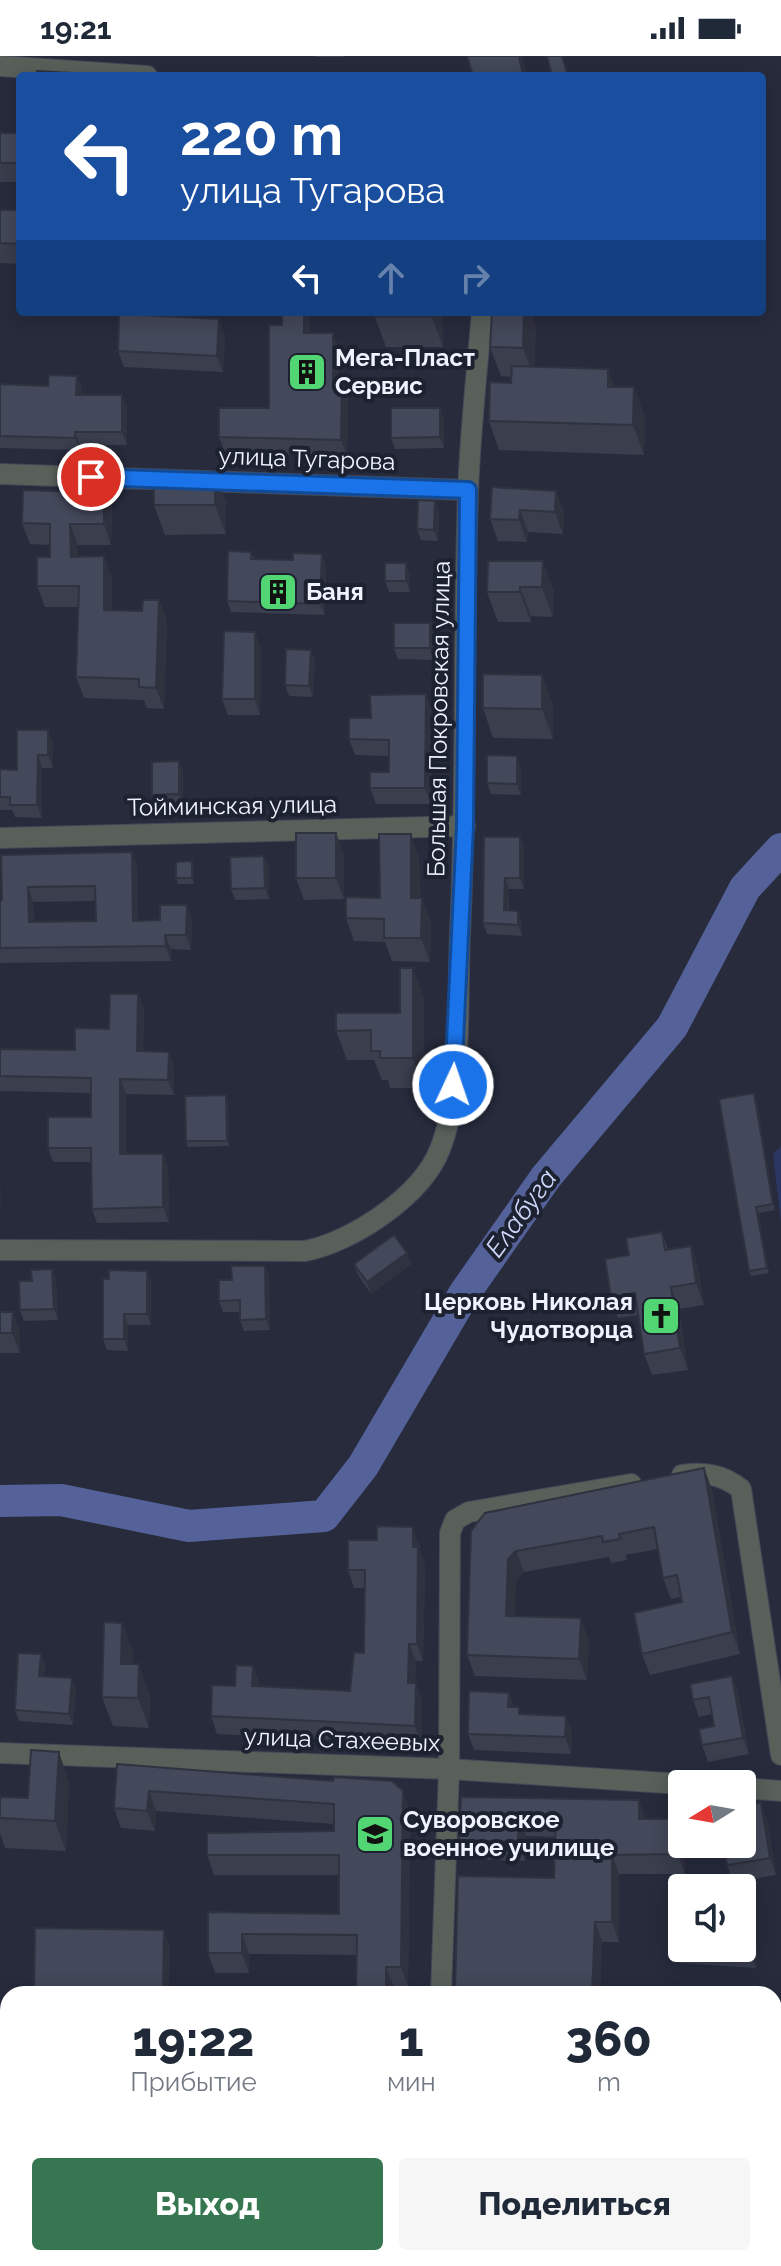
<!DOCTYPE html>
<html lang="ru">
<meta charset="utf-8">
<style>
:root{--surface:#fff;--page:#f6f6f7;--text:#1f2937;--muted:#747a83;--accent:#367752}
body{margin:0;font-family:Raleway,sans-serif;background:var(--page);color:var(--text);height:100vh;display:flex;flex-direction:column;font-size:30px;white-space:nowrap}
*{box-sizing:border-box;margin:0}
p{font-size:26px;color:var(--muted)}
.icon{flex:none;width:44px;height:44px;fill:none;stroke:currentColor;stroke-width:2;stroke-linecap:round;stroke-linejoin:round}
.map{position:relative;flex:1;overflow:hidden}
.panel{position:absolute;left:0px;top:1930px;width:782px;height:280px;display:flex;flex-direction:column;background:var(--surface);border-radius:24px 24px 0 0;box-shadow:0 4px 20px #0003}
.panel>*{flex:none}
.hud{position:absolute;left:16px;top:16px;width:750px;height:244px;border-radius:8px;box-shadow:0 4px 20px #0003;background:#1a4fa0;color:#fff;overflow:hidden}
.needle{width:52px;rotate:259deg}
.fabs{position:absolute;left:668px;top:1714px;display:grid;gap:16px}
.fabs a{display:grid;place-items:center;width:88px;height:88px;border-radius:8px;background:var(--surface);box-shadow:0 4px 20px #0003;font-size:40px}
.pin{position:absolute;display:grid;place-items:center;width:68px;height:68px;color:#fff;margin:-34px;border:4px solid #fff;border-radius:50%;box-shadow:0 2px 8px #0007}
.me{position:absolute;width:88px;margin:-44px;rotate:3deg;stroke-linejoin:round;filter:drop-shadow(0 0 6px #0008)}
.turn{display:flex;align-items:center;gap:28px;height:168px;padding:0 32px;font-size:36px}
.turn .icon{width:104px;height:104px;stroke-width:2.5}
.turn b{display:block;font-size:56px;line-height:68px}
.lanes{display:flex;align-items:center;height:76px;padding:0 32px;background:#0003;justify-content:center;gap:40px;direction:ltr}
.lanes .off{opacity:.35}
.eta{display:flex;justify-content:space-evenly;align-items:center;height:136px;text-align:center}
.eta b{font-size:48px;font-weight:800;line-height:56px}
.button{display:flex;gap:16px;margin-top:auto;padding:16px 32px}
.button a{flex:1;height:92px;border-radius:8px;background:var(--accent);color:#fff;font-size:32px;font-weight:800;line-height:92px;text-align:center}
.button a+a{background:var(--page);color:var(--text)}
.status{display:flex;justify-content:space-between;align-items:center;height:56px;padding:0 40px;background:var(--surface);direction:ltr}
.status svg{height:22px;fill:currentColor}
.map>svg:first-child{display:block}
</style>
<div class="status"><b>19:21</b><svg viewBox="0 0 49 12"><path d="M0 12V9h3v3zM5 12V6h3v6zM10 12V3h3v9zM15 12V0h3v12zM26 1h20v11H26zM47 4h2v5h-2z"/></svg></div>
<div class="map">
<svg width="781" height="2210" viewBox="0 0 781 2210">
<rect width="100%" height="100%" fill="#272b3c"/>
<g fill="#2c3663">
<path d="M781 1090V1167L773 1098Z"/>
<rect x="544" y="2202" width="38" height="8"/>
</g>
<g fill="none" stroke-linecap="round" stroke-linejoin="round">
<path stroke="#546299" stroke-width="32" d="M0 1445 61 1444 189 1470 324 1460 363 1410 464 1238 546 1121 672 971 745 832 781 793"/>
<g stroke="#434757" stroke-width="22">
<g id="street">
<path d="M0 10 147 20"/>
<path d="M0 418 468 434"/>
<path d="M0 782 465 770"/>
<path d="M0 1194 305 1195C352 1186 422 1140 440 1093 463 1036 457 941 460 878 467 731 463 584 468 437 470 377 477 316 482 256"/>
<path d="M682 1419C704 1416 722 1418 741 1433L781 1699"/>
<path d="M0 1697 449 1713 682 1728"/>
<path d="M742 1732 781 1735"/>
<path d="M441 1938 449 1713 450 1477 455 1464 469 1456 631 1428"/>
<path d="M431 2210V2202"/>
</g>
</g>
<use href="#street" stroke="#59605a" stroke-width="20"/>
</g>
<g fill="#3a3e4d" fill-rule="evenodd">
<rect x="315" y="0" width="29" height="1"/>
<rect x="0" y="77" width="20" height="49"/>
<path d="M0 154H20V208L0 207Z"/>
<path d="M282 256H307L310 264V277L339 293V324L348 340 347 400 225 397 219 381 269 352 282 269Z"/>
<path d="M443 256V291H386L375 261Z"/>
<path d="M536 269 534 311 615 331H634L645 361 644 399 499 394 489 365 511 327 512 321 501 320 490 291Z"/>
<path d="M225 279 223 316 124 311 118 295Z"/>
<path d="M0 328 82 332 81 339H122L127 352V389H80L79 394 0 392Z"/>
<path d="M444 363V392L395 393 391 382Z"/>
<path d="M215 416 226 446V478L165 479 154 449Z"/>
<path d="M104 426 112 447 111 489H78V501L112 521V554L142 555 159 544 167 565 164 653 147 652 144 644 84 642 76 621 79 551H45L37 530 50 501V489L30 488 22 467 80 436Z"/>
<path d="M556 435 564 456 563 478 528 476 527 486 498 485 490 463Z"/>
<path d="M435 445 439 456 438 485 421 484 417 473Z"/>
<path d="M251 496 254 503 293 504 322 498 326 509 325 559 231 556 227 545Z"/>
<path d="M488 505 554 535 553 561 531 560V566H498L487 536Z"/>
<path d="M410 519V536H389L385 525Z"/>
<path d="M430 567 434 578V604L398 603 394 592Z"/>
<path d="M261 592 260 659H228L222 643Z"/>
<path d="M311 594 315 605 313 641 289 640 285 629Z"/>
<path d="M542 619 553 649V683L493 682 483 652Z"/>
<path d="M426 638 432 654 431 748H376L370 732 389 716V700L355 699 349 683 371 662Z"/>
<path d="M53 686V712H42V762L15 761 12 754H0V713L17 714Z"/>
<path d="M179 705 183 716V750H156L152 739Z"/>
<path d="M521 711V739L491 738 487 727Z"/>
<path d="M520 781 524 792V833H509V855H518L522 866V880L487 878 483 867Z"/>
<path d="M132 796 137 811 138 865 160 864 187 849 192 864 191 894 171 893V905L0 907V844H2L1 799ZM95 845 96 865 34 866 33 846Z"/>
<path d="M344 798V843L304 844 296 822Z"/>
<path d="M264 800 269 811V843L235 844 231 833Z"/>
<path d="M419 801 420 842H422L431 866 430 906 392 905 385 886 354 885 346 862 380 842Z"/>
<path d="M194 811V828H178L176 822Z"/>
<path d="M138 938 144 953 143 996 174 1011V1039L126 1038V1098H163L168 1113 169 1166 97 1167 92 1153 91 1106H53L48 1092 91 1061V1037L0 1035V993L75 994 109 973Z"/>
<path d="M424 941V1032H390L388 1024H382L374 1004H347L336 975 400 957Z"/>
<path d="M226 1039 228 1045 229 1090 188 1091 186 1085Z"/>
<path d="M756 1042 775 1154 758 1157 769 1217 751 1220 749 1215Z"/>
<path d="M662 1176 668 1193 691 1190 698 1211 704 1249 679 1253 688 1314 652 1319 644 1298 638 1259 618 1262 611 1241 629 1199Z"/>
<path d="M407 1197 411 1208 371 1238 358 1219 354 1208Z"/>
<path d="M265 1210 269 1221 270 1274 244 1275 240 1264V1256H223L219 1245Z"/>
<path d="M147 1215 151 1226V1269H128V1295L107 1294 103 1283 109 1223Z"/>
<path d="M56 1224 58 1264 24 1265 20 1254 32 1225Z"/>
<path d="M0 1256 20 1276V1297H0Z"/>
<path d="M704 1412 712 1434 740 1598 650 1619 642 1598 682 1546 681 1541 671 1543 663 1522 658 1493 626 1499 627 1504 611 1507 609 1501 524 1516 516 1524 514 1560 589 1584 587 1624 475 1620 467 1599 471 1475Z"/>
<path d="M420 1489 419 1494 425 1509 423 1605H416L415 1627 422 1645 421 1688 217 1678 211 1660 235 1630 253 1610 260 1630 350 1635 364 1597 365 1532H354L348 1514Z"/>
<path d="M122 1567 133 1596V1608L150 1638 149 1672 113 1670 102 1641Z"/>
<path d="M41 1598 45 1610 44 1620 72 1622 76 1633 73 1669 19 1665 15 1654Z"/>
<path d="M732 1620 738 1637 749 1698 708 1706 702 1689 714 1670 712 1658 699 1661 693 1644Z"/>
<path d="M509 1637 514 1651 522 1658 572 1676 571 1698 474 1694 468 1678Z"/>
<path d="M117 1708 410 1755 408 1931H394V1938H356V1899L249 1898V1917H215L208 1897V1856L339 1858V1819H214L207 1799 334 1775V1768L156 1755 155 1775 121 1772 114 1752Z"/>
<path d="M69 1726 66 1795 5 1792 0 1777V1741L28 1742Z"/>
<path d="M461 1741 646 1763H678L682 1775 685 1818H619V1886H602L600 1938H457L455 1934 554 1822 555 1781 526 1780 525 1805 467 1803 459 1784Z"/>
<path d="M767 1763 776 1819 733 1826 727 1809 725 1797 712 1799 708 1788H742Z"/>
<path d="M682 1868V1892H742L757 1889 756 1912 679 1907 673 1890Z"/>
<path d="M774 1977H781V2122H774V2051H776L775 2036H774Z"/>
<path d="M0 2006 8 2007V2046H0Z"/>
<path d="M0 2066H8V2104L0 2103Z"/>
<path d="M774 2146H781V2210H706L703 2202H774Z"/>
<rect x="0" y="2148" width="8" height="39"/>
</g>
<g fill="#2f323f">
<path d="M519 0H522L527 20H523Z"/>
<path d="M304 256H307L310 264V293L304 277Z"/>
<path d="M432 256H443V291L432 261Z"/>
<path d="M524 256H531L536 269 534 322 523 292Z"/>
<path d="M219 263 225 279 223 316 217 300Z"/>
<path d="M333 277 339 293V340L333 324Z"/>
<path d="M608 313 619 343 608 331Z"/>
<path d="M77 320 82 332 81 352 76 339Z"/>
<path d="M342 324 348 340 347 400 341 384Z"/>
<path d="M634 331 645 361 644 399 633 369Z"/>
<path d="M122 339 127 352V389L122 376Z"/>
<path d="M440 352 444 363V392L440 381Z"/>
<path d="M75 376 80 389 79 394 75 382Z"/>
<path d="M215 416 226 446V478L215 449Z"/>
<path d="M104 426 112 447 111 489 104 468Z"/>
<path d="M556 435 564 456 563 478 555 456Z"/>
<path d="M435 445 439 456 438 485 434 474Z"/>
<path d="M520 454 528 476 527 486 519 464Z"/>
<path d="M70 468 78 489 79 522 71 501Z"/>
<path d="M322 498 326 509 325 559 320 548Z"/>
<path d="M104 500 112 521V575L104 554Z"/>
<path d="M543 505 554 535 553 561 542 531Z"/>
<path d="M406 507 410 519V536L406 525Z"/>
<path d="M520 531 531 560V566L520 536Z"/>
<path d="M159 544 167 565 164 653 156 632Z"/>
<path d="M430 567 434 578V604L430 592Z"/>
<path d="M255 576 261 592 260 659 255 643Z"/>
<path d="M311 594 315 605 313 641 309 630Z"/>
<path d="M542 619 553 649V683L542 653Z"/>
<path d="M426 638 432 654 431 748 425 732Z"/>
<path d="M48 674 53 686V712L48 699Z"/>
<path d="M38 699 42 712V762L37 749Z"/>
<path d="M517 700 521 711V739L517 728Z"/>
<path d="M179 705 183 716V750L179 738Z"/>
<path d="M336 777 344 798V843L336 822Z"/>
<path d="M411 778 419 801 420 866 411 842Z"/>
<path d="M520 781 524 792V833L520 822Z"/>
<path d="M132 796 137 811 139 880 133 865Z"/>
<path d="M264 800 269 811V843L265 832Z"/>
<path d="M192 805 194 811V828L192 822Z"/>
<path d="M505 822 509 833 508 866 504 854Z"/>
<path d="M28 831 33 846 34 881 29 866Z"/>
<path d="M422 842 431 866 430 906 421 882Z"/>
<path d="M187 849 192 864 191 894 186 879Z"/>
<path d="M518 855 522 866V880L518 869Z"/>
<path d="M165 879 171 893V905L166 890Z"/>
<path d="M413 912 424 941V1032L413 1002Z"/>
<path d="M138 938 144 953 142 1010 137 995Z"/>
<path d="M169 996 174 1011V1039L168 1024Z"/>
<path d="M120 1023 126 1038V1113L120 1098Z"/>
<path d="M754 1037 756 1042 775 1154 773 1148Z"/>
<path d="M226 1039 228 1045 229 1090 227 1085Z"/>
<path d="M163 1098 168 1113 169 1166 163 1151Z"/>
<path d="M0 1131 1 1134 0 1167Z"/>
<path d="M756 1151 758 1157 769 1217 767 1212Z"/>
<path d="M691 1190 698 1211 704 1249 696 1227Z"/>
<path d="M407 1197 411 1208 371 1238 367 1226Z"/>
<path d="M265 1210 269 1221 270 1274 266 1263Z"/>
<path d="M52 1213 56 1224 58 1264 54 1253Z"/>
<path d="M147 1215 151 1226V1269L147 1258Z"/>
<path d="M671 1231 679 1253 688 1314 680 1292Z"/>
<path d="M13 1256 20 1276V1297L12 1277Z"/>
<path d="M124 1258 128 1269V1295L124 1283Z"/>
<path d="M704 1412 712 1434 740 1598 732 1576Z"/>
<path d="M413 1471 425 1509 423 1605 417 1588 413 1491Z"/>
<path d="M516 1495 524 1516 516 1524 514 1581 506 1560 508 1503Z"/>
<path d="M581 1562 589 1584 587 1624 579 1603Z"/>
<path d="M122 1567 133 1596 132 1637 121 1608Z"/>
<path d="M409 1588 416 1605 414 1644 408 1627Z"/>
<path d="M41 1598 45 1610 43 1631 39 1620Z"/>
<path d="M139 1608 150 1638 149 1672 138 1642Z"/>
<path d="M253 1610 260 1628 259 1647 252 1630Z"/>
<path d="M732 1620 738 1637 749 1698 743 1682Z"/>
<path d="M72 1622 76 1633 73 1669 69 1658Z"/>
<path d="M416 1627 422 1645 421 1688 415 1670Z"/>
<path d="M509 1637 515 1653 508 1651Z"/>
<path d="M566 1660 572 1676 571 1698 565 1681Z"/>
<path d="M59 1696 69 1726 66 1795 55 1765Z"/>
<path d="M149 1735 156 1755 155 1775 147 1755Z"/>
<path d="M403 1735 410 1755 408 1931 401 1911Z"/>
<path d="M639 1744 646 1764 639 1763Z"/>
<path d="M761 1746 767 1763 776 1819 770 1802Z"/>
<path d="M519 1761 526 1780 525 1805 518 1786Z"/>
<path d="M678 1763 682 1775V1788H685V1818L678 1798Z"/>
<path d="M612 1799 619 1818V1886L612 1866Z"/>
<path d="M595 1866 602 1886 600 1938H592Z"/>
<path d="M751 1872 757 1889 756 1912 750 1895Z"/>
<path d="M164 1874 170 1891 169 1938H163Z"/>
<path d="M242 1878 249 1898V1917L242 1897Z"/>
<path d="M386 1911 394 1931V1938H386Z"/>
<rect x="94" y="2202" width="7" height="8"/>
<rect x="620" y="2202" width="6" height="8"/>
</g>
<g fill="#43485a" stroke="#2f323f" stroke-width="2" fill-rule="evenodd">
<path d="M467 0H519L523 20H473Z"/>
<path d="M547 0H562L568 20H552Z"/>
<path d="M37 15 89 18V20H37Z"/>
<rect x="0" y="77" width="20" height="30"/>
<path d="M0 154H20V188L0 187Z"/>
<path d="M282 256H304V277H333V324H342L341 384 219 381V352H269V269H282Z"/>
<rect x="375" y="256" width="57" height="5"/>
<path d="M492 256H524L523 292 490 291Z"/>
<path d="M119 258 219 263 217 300 118 295Z"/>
<path d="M512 310 608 313V331H634L633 369 489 365 490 326 511 327Z"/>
<path d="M49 319 77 320 76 339H122V376H75V382L0 380V328L48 330Z"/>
<path d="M391 352H440V381L391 382Z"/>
<path d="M215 416V449H154L153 417Z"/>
<path d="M80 426H104V468H70L71 501 104 500V554L142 555 143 544H159L156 632 139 631V623L76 621 79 530H37V501H50V468L22 467 23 434 80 436Z"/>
<path d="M492 431 556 435 555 456 520 454 519 464 490 463Z"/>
<path d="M418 444 435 445 434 474 417 473Z"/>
<path d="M228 495 251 496V503L293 504V497L322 498 320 548 227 545Z"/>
<path d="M488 505H543L542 531H520V536H487Z"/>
<rect x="385" y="507" width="21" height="18"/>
<rect x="394" y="567" width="36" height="25"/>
<path d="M224 575 255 576V643H222Z"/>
<path d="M286 593 311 594 309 630 285 629Z"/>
<path d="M483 618 542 619V653L483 652Z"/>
<path d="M426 638 425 732H370V716H389V684L349 683V662H371L370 639Z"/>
<path d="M17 674H48V699H38L37 749H10V741H0V713L17 714Z"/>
<path d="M487 699 517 700V728L487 727Z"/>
<path d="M179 705V738L152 739V706Z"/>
<rect x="296" y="777" width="40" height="45"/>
<path d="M379 778H411V842H422L421 882H384V863L346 862V841L380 842Z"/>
<path d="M484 781H520V822H505L504 854 518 855V869L483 867Z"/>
<path d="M132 796 133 865 160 864V849H187L186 879H165L166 890 0 892V844H2L1 799ZM95 830 96 865 29 866 28 831Z"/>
<path d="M264 800 265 832 231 833 230 801Z"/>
<path d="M192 805V822H176V806Z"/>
<path d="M400 912H413V1002H380V995H371V974L336 975V957H400Z"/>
<path d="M110 938H138L137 995 169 996 168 1024 120 1023V1098H163V1151L92 1153 91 1092H48V1061H91V1022L0 1020V993L75 994V972L109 973Z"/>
<path d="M754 1037 773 1148 756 1151 767 1212 749 1215 719 1043Z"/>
<path d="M226 1039 227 1085H186L185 1040Z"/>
<path d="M662 1176 665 1194 691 1190 696 1227 671 1231 680 1292 644 1298 635 1237 611 1241 605 1203 629 1199 626 1182Z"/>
<path d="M394 1179 407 1197 367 1226 354 1208Z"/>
<path d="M231 1210H265L266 1263 240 1264V1244L219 1245V1224H232Z"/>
<path d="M52 1213 54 1253 20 1254 19 1225H32L31 1214Z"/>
<path d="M109 1214 147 1215V1258H124V1283H103V1223H109Z"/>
<path d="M0 1256H13L12 1277H0Z"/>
<path d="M704 1412 732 1576 642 1598 634 1557 682 1546 677 1519 663 1522 654 1471 619 1478 620 1483 603 1486 602 1480 516 1495 508 1503 506 1560 581 1562 579 1603 467 1599 471 1475 485 1457Z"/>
<path d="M377 1470 413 1471V1491H418L417 1588H409L408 1627H416L415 1670 211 1660 212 1629 235 1630 236 1609 253 1610 252 1630 350 1635 354 1596 364 1597 365 1514H348V1484H377Z"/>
<path d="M104 1566 122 1567 121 1608H139L138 1642 102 1641Z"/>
<path d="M18 1597 41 1598 39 1620 72 1622 69 1658 15 1654Z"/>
<path d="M732 1620 743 1682 702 1689 699 1673 714 1670 709 1641 693 1644 690 1628Z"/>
<path d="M469 1635 509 1637 508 1651H519V1658L566 1660 565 1681 468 1678Z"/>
<path d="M31 1694 59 1696 55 1765 0 1762V1741L28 1742Z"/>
<path d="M117 1708 333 1725 334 1721 392 1725 403 1735 401 1911H386V1938H308V1937L356 1938 357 1879 242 1878V1897H208V1856L339 1858V1799H207V1777L334 1775V1748L149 1735 147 1755 114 1752Z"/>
<path d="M461 1741 639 1744V1763H678V1798L612 1799V1866H595L592 1938H558L455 1934 458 1820 554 1822 556 1761H519L518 1786 459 1784Z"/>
<path d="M761 1746 770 1802 727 1809 723 1788H742V1750Z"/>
<path d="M674 1868H682V1891L673 1890Z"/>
<path d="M35 1872 164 1874 163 1938H34Z"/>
<path d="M742 1872H751L750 1895 698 1892H742Z"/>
<path d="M774 1977H781V2100H774V2051H776L774 2019Z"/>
<path d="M0 2006 8 2007V2029H0Z"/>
<rect x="0" y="2066" width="8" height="21"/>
<rect x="774" y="2146" width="7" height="36"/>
<rect x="0" y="2148" width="8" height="22"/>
<rect x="34" y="2202" width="60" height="8"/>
<path d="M130 2202H158V2204L391 2208V2210H130Z"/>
<path d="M456 2202H509L508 2210H456Z"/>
<rect x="579" y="2202" width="41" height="8"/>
</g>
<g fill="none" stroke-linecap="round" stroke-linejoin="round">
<g stroke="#114b97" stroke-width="20">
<path id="route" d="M91 421 468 434 465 770 453 1029"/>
</g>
<use href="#route" stroke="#1a73e8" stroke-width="14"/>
</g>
<defs>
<g id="building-square" transform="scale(2)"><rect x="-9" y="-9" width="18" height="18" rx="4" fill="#52d673" stroke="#1d2231"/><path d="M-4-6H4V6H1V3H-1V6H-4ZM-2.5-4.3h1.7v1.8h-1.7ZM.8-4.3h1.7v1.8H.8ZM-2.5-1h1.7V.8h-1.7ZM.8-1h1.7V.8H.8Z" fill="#111"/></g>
<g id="church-square" transform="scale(2)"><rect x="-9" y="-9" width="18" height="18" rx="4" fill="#52d673" stroke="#1d2231"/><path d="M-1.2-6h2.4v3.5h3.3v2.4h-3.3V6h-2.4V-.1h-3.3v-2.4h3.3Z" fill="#111"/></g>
<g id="university-square" transform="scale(2)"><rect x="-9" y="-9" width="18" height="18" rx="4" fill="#52d673" stroke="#1d2231"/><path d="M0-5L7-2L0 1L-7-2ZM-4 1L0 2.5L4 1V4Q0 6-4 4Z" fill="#111"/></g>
</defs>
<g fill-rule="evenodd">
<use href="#building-square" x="307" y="316"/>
<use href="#building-square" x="278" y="536"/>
<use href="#church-square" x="661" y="1260"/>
<use href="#university-square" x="375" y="1778"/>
</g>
<g text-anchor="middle" stroke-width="8" stroke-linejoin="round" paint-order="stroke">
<g font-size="24" font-weight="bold" fill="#eff3fe" stroke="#1d2231" text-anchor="start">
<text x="335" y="310">Мега-Пласт<tspan x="335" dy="28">Сервис</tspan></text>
<text x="306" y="544">Баня</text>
<text x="633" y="1254" text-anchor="end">Церковь Николая<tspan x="633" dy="28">Чудотворца</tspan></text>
<text x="403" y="1772">Суворовское<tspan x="403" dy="28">военное училище</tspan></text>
</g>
<g font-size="24" fill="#eff3fe" stroke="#1d2231">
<text transform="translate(307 403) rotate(2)" y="8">улица Тугарова</text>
<text transform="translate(439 663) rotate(-89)" y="8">Большая Покровская улица</text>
<text transform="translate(232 750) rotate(-1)" y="8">Тойминская улица</text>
<text transform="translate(342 1684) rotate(2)" y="8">улица Стахеевых</text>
</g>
<g font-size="26" font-style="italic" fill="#ced8fa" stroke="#1d2231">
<text transform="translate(521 1157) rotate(-54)" y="9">Елабуга</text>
</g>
</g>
</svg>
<div class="fabs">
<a><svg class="needle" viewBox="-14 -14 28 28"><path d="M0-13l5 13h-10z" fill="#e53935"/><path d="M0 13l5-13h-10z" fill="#747a83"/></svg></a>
<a><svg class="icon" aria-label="sound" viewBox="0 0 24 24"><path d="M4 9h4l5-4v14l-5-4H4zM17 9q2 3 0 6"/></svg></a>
</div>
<div class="pin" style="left:91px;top:421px;background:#d93025"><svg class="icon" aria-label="arrive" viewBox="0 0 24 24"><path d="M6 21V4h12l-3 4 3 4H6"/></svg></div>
<svg class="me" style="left:453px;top:1029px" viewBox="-20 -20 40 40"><circle r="17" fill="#1a73e8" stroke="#fff" stroke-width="3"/><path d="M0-11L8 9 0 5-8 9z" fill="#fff"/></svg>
<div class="hud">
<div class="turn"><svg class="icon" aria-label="left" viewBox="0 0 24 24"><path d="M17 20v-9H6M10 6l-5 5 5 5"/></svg><div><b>220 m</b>улица Тугарова</div></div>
<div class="lanes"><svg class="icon" aria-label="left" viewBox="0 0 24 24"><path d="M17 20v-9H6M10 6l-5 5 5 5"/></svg><svg class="icon off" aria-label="ahead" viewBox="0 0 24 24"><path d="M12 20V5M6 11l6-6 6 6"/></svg><svg class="icon off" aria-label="right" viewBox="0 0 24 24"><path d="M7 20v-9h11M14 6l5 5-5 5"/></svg></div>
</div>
<section class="panel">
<div class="eta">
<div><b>19:22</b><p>Прибытие</p></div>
<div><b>1</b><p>мин</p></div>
<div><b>360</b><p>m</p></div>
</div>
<div class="button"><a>Выход</a><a>Поделиться</a></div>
</section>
</div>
